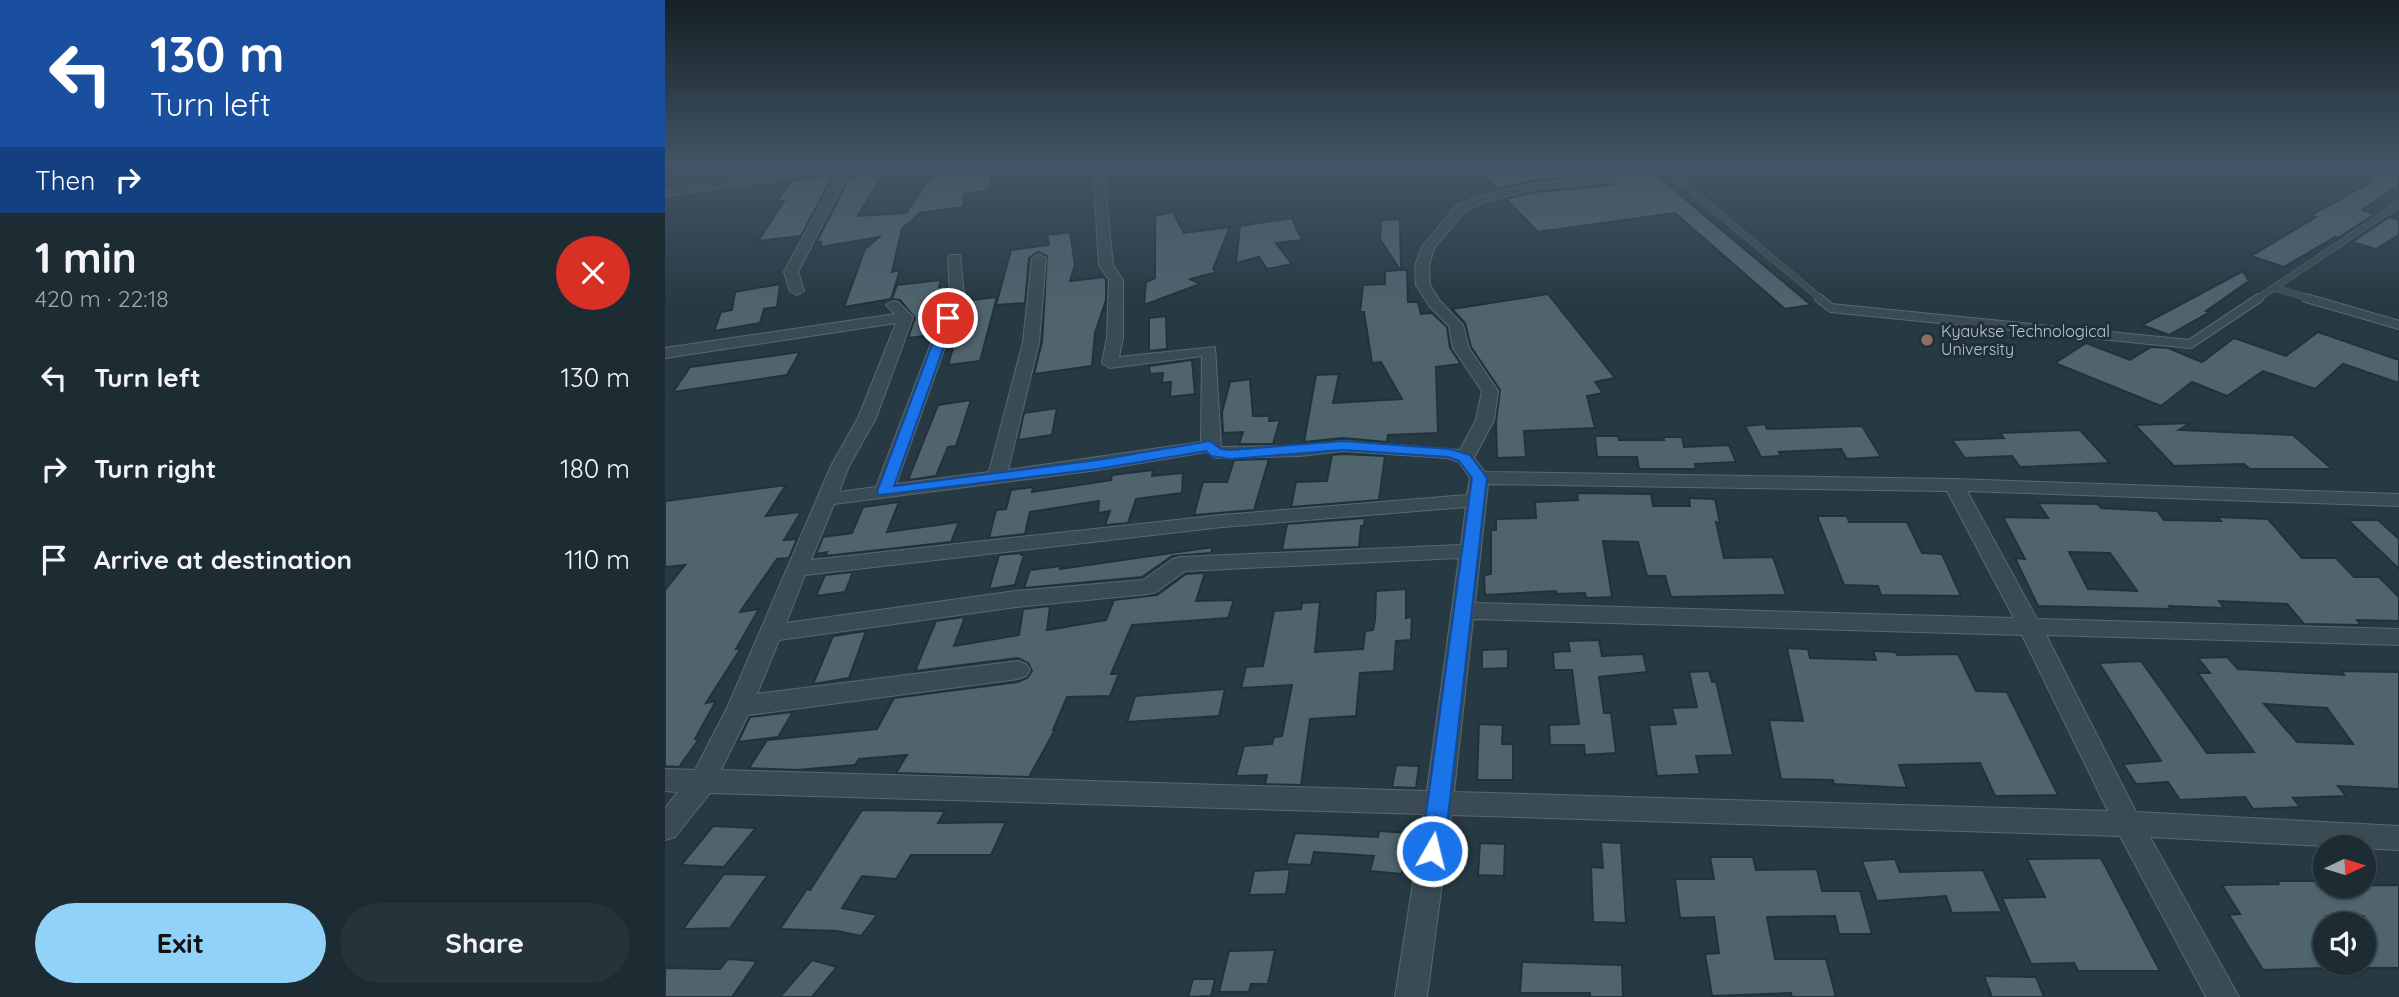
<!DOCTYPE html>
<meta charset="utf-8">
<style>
:root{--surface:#1d2c32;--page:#25343a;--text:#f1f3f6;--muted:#a0a7ac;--line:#3b484d;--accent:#92d2f8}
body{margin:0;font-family:Quicksand,sans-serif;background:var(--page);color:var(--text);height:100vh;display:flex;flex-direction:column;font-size:26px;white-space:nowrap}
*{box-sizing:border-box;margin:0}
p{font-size:23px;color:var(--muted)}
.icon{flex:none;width:38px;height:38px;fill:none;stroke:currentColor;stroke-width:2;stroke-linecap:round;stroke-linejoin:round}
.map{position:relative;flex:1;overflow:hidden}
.drawer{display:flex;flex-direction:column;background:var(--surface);width:665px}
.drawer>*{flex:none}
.banner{background:#1a4fa0;color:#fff;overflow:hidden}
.needle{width:46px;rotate:86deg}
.fabs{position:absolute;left:1648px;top:835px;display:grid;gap:14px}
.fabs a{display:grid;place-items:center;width:63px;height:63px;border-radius:50%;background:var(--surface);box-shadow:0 2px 5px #0004,0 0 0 2px var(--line);font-size:35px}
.pin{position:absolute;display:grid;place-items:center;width:60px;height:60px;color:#fff;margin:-30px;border:4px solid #fff;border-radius:50%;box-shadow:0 2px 7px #0007}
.me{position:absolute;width:77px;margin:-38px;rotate:8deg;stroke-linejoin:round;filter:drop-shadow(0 0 5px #0008)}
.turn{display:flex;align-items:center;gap:24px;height:147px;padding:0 35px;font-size:32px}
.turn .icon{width:91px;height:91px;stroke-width:2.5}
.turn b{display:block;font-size:49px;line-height:60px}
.then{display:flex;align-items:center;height:66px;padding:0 35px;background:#0003;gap:14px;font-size:26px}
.round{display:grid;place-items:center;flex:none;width:74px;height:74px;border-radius:37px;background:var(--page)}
.summary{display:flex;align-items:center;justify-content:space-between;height:119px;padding:0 35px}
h1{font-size:42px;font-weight:700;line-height:52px}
.primary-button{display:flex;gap:14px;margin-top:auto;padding:14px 35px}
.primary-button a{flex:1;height:80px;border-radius:42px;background:var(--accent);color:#111;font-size:28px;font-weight:700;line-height:80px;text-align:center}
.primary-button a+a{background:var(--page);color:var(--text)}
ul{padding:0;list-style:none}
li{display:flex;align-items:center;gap:21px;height:91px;padding:0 35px}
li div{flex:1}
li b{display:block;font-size:26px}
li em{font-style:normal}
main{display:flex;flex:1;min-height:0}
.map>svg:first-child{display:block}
</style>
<main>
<section class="drawer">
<div class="banner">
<div class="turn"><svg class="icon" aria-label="left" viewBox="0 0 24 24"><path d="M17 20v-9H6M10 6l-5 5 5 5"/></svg><div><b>130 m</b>Turn left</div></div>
<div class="then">Then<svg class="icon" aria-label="right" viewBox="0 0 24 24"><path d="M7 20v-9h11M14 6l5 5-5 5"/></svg></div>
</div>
<div class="summary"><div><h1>1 min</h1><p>420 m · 22:18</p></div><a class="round" style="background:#d93025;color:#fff"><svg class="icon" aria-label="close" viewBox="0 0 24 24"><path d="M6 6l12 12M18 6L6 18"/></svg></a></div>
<ul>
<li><svg class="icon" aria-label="left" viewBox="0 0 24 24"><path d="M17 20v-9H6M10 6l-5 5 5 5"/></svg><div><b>Turn left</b></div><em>130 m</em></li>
<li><svg class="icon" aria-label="right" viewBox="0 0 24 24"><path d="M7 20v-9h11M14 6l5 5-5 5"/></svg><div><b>Turn right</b></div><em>180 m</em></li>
<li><svg class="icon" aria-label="arrive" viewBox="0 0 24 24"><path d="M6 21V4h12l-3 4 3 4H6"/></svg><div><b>Arrive at destination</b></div><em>110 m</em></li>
</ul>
<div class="primary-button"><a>Exit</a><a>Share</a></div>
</section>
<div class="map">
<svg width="1734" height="997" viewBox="0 0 1734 997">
<rect width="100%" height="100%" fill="#273a43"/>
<g fill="#50646e" stroke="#22323a" stroke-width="2" fill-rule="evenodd">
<path d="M114 166V171L61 178 68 170Z"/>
<path d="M299 166H327L324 191 299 194 298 207 255 213 237 229 227 272 235 270 226 299 179 307 200 249 214 237 156 247V242L151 243 185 177 219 173 193 216 241 213 271 169Z"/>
<path d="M810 166H922V172L981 166 1146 305 1120 309 1010 213 873 232 841 199 870 192 947 185 950 182 948 175 870 180 832 189Z"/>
<path d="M1724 166H1734V191L1728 189 1697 210 1710 214 1673 238 1670 237 1619 267 1586 256 1651 217 1645 216 1704 183 1700 182Z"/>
<path d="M169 174 136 236 93 241 119 201H112L127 180Z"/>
<path d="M508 212 519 233 565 227 548 269 552 272 525 279 535 284 479 305 481 282 490 278V216Z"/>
<path d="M1724 217 1734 220V235L1711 249 1687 242Z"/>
<path d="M627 218 637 240 611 243 627 264 602 269 594 257 571 263 575 226Z"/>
<path d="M735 219 736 270H742L743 302H753L756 314 767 313 782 327 785 348 796 364 771 367 773 433 723 435 722 442 678 438 639 442 651 375 674 374 668 403 737 399 716 362 707 363 699 312H695L698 285 720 284V271L735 270 715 239 716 220Z"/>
<path d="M405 232 410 265 405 281 439 277 441 280V300L430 333 427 366 369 374 377 342 382 256 373 252 364 258 360 303 331 305 346 250 384 245 382 235Z"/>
<path d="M1578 271 1584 281 1541 311 1545 312 1504 335 1477 325Z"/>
<path d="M276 280 274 287 282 286 279 295H282L267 335 243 338 250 318 235 300 227 299 232 285Z"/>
<path d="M115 284 112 307 99 309 95 323 49 331 56 312 67 310 70 292Z"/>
<path d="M883 294 950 378 930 382 938 393 922 396 930 428 859 431 861 457 832 458 831 422 835 390 806 347 800 323 787 309Z"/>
<path d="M332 297 315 361 283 365 293 331 288 332 299 301Z"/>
<path d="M501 316 502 349 484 351V318Z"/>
<path d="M1653 332 1734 360V383L1678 364 1650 389 1598 371 1562 396 1527 382 1496 406 1390 363 1421 343 1465 360 1486 347 1503 348 1537 362 1569 338 1621 356Z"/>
<path d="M135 352 122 375 8 392 25 367Z"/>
<path d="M527 360 530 394 505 397 506 382 497 383 498 373 485 374 484 366Z"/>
<path d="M585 379 588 416H605L604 421 615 420 608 444H574L578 432 558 433 557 412 565 382Z"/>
<path d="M306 400 291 446 283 447 271 476 243 480 273 405Z"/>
<path d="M392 408 387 435 353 440 359 413Z"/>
<path d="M1525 423 1514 430 1628 435 1667 469H1585L1579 464 1509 466 1470 425Z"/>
<path d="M1100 424 1102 429 1197 426 1216 457 1182 459 1176 449 1114 452 1116 456 1096 457 1080 426Z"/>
<path d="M1415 430 1445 463 1355 467 1347 456 1300 458 1287 440 1339 438 1335 433Z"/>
<path d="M930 436H953L954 440H999L998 437H1017L1019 447 1064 445 1071 462 1030 464 1031 469H974L972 457H932Z"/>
<path d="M678 454 720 456 714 500 626 507 631 482 662 481 667 455Z"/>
<path d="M604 459 589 510 529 515 538 482H562L569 460Z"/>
<path d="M488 470 487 476 518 473 517 493 471 499 463 523 440 525 445 511 433 513 434 501 365 512 360 534 324 538 331 510 341 509 346 490 368 487 367 492 446 480 447 475Z"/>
<path d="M121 485 101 516 136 512 119 540 132 539 124 558 112 559 75 612 94 609 71 649 76 648 41 703 51 701 30 739H34L14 767 0 766V590L20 565 0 567V501Z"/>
<path d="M912 493 986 494 988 506H1025L1024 498 1050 499 1055 523 1051 522 1059 558 1108 557 1121 595 1006 597 1000 576H982L973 542 938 541 947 597 921 598 920 593 891 594V591L820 595 819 575 826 574V530H831V519L871 518 870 502 913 500Z"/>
<path d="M234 502 222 532 294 522 286 542 160 556 162 552 151 554 158 537 187 533 198 507Z"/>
<path d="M1373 503 1433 504 1436 508 1492 511 1499 520 1556 521 1552 517 1603 519 1637 558H1671L1689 577H1714L1734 597V621L1692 620 1696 625 1639 624 1622 604 1554 601 1559 608 1504 606 1506 609 1373 606 1350 558 1360 559 1338 517 1383 518ZM1404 552 1445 553 1472 591 1423 589Z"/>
<path d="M1152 516H1182L1184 522H1242L1257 553 1277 554 1296 596 1216 595 1213 586 1179 585Z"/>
<path d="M700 518 699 526H696L694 547 617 550 622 524Z"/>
<path d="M1683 520H1713L1734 539V569Z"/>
<path d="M548 547 546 553 507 556 477 577 359 588 365 570 396 566 395 569Z"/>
<path d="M356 553V555H359L350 585 324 589 334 555Z"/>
<path d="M188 572 180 592 151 596 160 575Z"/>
<path d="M540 573 531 601 569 600 563 618 467 625 446 674H454L445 696 402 697 388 730H390L364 777 231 773 242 755 194 759 190 765 131 770 84 768 102 740 212 729 229 698 353 682 362 678 367 671 363 663 353 658 250 671 271 621 300 617 289 646 354 635 358 609 385 606 382 630 441 620 449 600 492 595 521 574Z"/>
<path d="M741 589V618L747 617 746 640 731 641 729 671 695 673 691 716 645 719 636 785 600 784 602 775 571 776 579 746 607 744 609 737 617 736 627 685 576 688 581 667 598 666 609 611 636 609 637 603 655 602 650 652 698 649 700 631 708 630 710 620 711 591Z"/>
<path d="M201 631 184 678 148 684 168 636Z"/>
<path d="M934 640 937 656 978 654 982 672 934 677 939 713H946L951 753 920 755 919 745H885L884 725 914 724 907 670H889L888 652 905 651 903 641Z"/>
<path d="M1122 648 1143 649 1145 658 1211 660 1208 651 1231 652 1232 655 1293 654 1311 691 1342 692 1393 795 1330 796 1315 763 1234 765 1242 788 1169 784 1168 780 1116 779 1104 720 1138 721Z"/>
<path d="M843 649V668L817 669V650Z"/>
<path d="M1562 657 1573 669 1679 675 1676 671 1734 672V789L1673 786 1681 796 1628 798 1635 807 1588 809 1580 797 1515 800 1503 782 1471 784 1458 764 1496 761 1434 663 1476 661 1542 753 1589 752 1533 673H1545L1533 658ZM1599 704 1662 708 1688 744 1632 742Z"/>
<path d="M1044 671 1047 682 1051 681 1068 755 1031 756 1035 774 992 776 984 725 1011 724 1007 708 1032 707 1024 672Z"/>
<path d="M560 689 554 716 462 722 470 696Z"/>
<path d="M128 712 113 737 73 742 85 717Z"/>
<path d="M814 724 838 725 837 744H848V780H812Z"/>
<path d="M731 765 754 766 751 788 727 787Z"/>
<path d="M197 810 280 811 273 823 341 822 326 855H246L231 879 197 876 177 908 212 915 196 936 172 931 115 929 142 889 145 890Z"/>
<path d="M48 826 91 828 59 867 16 865Z"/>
<path d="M714 831 745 833 737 874 705 871 709 856 649 852 646 865 621 864 630 833 713 837Z"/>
<path d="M936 842 956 843 961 923 928 922 926 867 938 868Z"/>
<path d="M815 843 840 844 839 876 813 875Z"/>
<path d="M1045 857H1088L1091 870 1152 869 1157 891H1195L1207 934H1174L1170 916 1102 917 1110 959H1161L1171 997H1127L1126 993 1047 996 1040 954 1054 953 1049 917 1015 918 1010 879H1049Z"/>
<path d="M1436 858 1495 971H1413L1409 963 1366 964 1337 898 1380 897 1362 859Z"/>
<path d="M1230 859 1235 872 1318 870 1337 912 1287 913 1281 896 1212 901 1197 861Z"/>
<path d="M625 869 621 894 584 895 589 871Z"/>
<path d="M59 874 103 875 65 928 18 929Z"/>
<path d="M1612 881H1650L1653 886 1734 885V968H1699V916H1661V968L1598 970 1564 915 1575 914 1557 885 1614 884Z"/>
<path d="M610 950 603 984H586L584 992H554L564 951Z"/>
<path d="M63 959 92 961 67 997H0V968L55 969Z"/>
<path d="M147 960 172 967 147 997H115Z"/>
<path d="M857 962 957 965 958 997H925V993H855Z"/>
<path d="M1319 976 1371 977 1379 997H1327Z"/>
<path d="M528 979H550L546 996 523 997Z"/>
</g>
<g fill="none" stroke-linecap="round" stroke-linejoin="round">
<g stroke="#5a6870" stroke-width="7">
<g id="service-far1">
<path d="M997 166 1156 299"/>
<path d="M1609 288 1647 299"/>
<path d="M1592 299 1734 204"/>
</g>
</g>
<g stroke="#5a6870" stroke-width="10">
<g id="service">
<path d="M1154 298 1166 308 1525 344 1594 298"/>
<path d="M1641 298 1734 325"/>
</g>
</g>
<g stroke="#5a6870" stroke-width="2">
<g id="minor">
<path d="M163 166 187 167 133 272 139 291 132 295 125 291 119 272 174 171 0 196V190Z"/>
<path d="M428 166H438L448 265 458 280V338L454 357 550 347 556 447 635 446 678 441 795 450 811 420 817 391 788 348 784 326 765 307 751 285 750 266 757 247 792 205 812 197 870 183 943 177 947 178V182L870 189 820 202 800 211 769 248 764 266 765 285 775 301 798 325 804 348 833 391 829 420 809 458 820 472 1289 479 1734 494V506L1302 491 1372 619 1734 629V645L1381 635 1471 812 1734 826V850L1485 837 1574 997H1541L1455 836 786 815 762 997H730L759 814 45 793 10 837 0 840V808L13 792 0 791V769L30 770 63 706 166 466 193 418 231 323 0 358V348L230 314 221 305 228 301 233 302 248 317 211 418 184 466 174 492 211 487 285 294 283 258 285 255H295L299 294 231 484 324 472 358 342 367 258 374 254 381 258 374 342 343 470 536 442 537 356 445 368 437 363 442 338 444 280 434 265ZM678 451 783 458 794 462 805 478 802 495 557 515 146 560 169 504 433 470 541 452 551 458 635 456ZM823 484 1282 491 1349 618 810 603ZM801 507 796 545 515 557 508 559 478 580 351 591 121 623 140 575 557 527ZM794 558 762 791 56 770 83 715 353 679 361 676 365 670 361 664 353 661 92 694 114 640 351 607 483 594 491 592 520 571ZM808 619 1357 635 1443 811 789 792Z"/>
</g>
</g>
<use href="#service-far1" stroke="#3b4b53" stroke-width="6"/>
<use href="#service" stroke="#3b4b53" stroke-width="8"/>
<use href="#minor" fill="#3b4b53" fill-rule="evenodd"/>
</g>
<linearGradient id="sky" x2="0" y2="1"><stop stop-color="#152025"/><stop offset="0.54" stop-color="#415566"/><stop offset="1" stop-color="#415566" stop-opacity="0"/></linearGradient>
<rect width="1734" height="306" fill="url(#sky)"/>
<path fill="#1a73e8" stroke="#114b97" stroke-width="2" d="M283 315 289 318 229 486 433 460 545 441 556 449 565 450 678 441 785 449 805 455 822 478 779 851 776 859 767 862 759 859 756 851 807 478 794 461 783 457 678 450 565 459 546 456 541 451 433 469 214 495 212 492 277 318Z"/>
<circle fill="#8d6e63" stroke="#203038" stroke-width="2.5" cx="1262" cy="340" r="7"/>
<g text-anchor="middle" stroke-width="6" stroke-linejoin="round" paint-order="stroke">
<g font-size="16" fill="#b9c5cc" stroke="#203038" text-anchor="start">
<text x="1276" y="337">Kyaukse Technological<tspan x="1276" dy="18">University</tspan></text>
</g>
</g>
</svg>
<div class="fabs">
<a><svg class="needle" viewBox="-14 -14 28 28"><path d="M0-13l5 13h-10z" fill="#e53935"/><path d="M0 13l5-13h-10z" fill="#a0a7ac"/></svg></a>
<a><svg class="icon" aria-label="sound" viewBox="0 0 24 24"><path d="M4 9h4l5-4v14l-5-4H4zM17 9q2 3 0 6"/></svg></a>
</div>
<div class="pin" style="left:283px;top:318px;background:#d93025"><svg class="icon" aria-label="arrive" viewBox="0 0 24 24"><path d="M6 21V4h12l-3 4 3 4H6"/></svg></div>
<svg class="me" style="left:767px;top:851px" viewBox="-20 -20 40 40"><circle r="17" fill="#1a73e8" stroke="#fff" stroke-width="3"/><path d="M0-11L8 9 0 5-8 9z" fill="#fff"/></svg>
</div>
</main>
